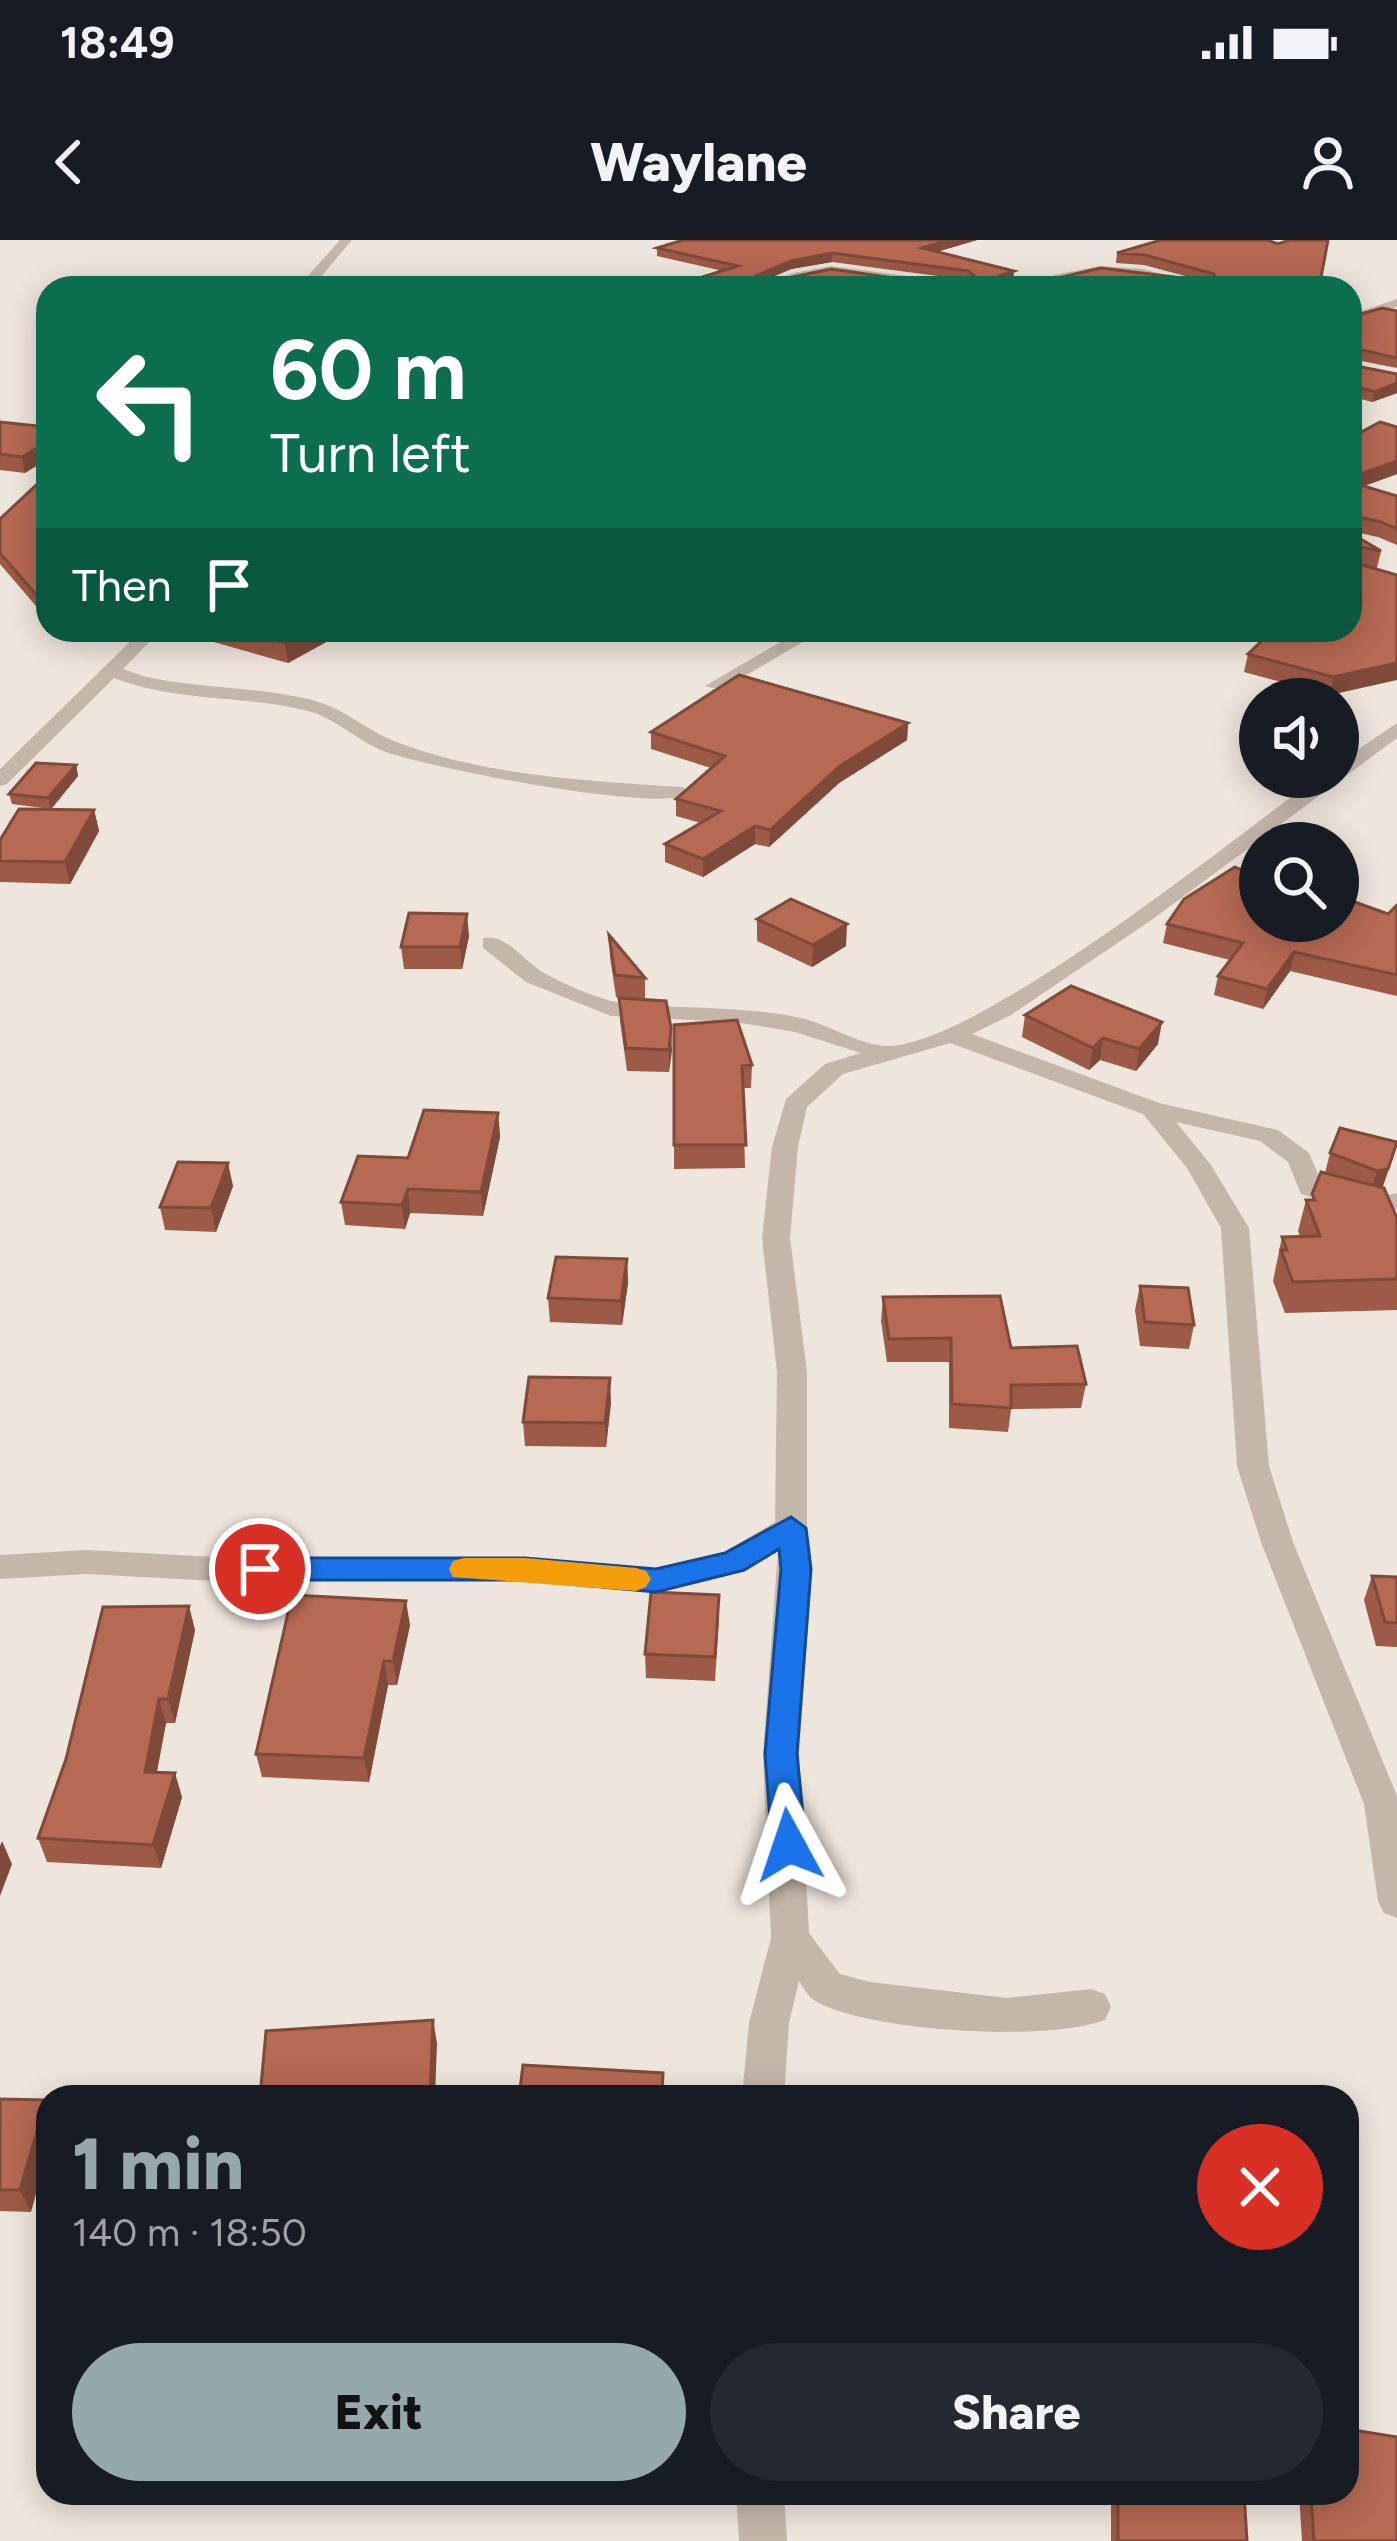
<!DOCTYPE html>
<meta charset="utf-8">
<style>
:root{--surface:#171b24;--page:#242831;--text:#f1f3f6;--muted:#9ea1a6;--accent:#95a8ab}
body{margin:0;font-family:Figtree,sans-serif;background:var(--page);color:var(--text);height:100vh;display:flex;flex-direction:column;font-size:45px;white-space:nowrap}
*{box-sizing:border-box;margin:0}
p{font-size:39px;color:var(--muted)}
.icon{flex:none;width:66px;height:66px;fill:none;stroke:currentColor;stroke-width:2;stroke-linecap:round;stroke-linejoin:round}
.map{position:relative;flex:1;overflow:hidden}
.panel{position:absolute;left:36px;top:1845px;width:1323px;height:420px;display:flex;flex-direction:column;background:var(--surface);border-radius:36px;box-shadow:0 6px 30px #0003}
.panel>*{flex:none}
.banner{position:absolute;left:36px;top:36px;width:1326px;height:366px;border-radius:36px;box-shadow:0 6px 30px #0003;background:#0b6e4f;color:#fff;overflow:hidden}
.fabs{position:absolute;left:1239px;top:438px;display:grid;gap:24px}
.fabs a{display:grid;place-items:center;width:120px;height:120px;border-radius:50%;background:var(--surface);box-shadow:0 6px 30px #0003;font-size:60px}
.pin{position:absolute;display:grid;place-items:center;width:102px;height:102px;color:#fff;margin:-51px;border:6px solid #fff;border-radius:50%;box-shadow:0 3px 12px #0007}
.me{position:absolute;width:132px;margin:-66px;rotate:355deg;stroke-linejoin:round;filter:drop-shadow(0 0 9px #0008)}
.turn{display:flex;align-items:center;gap:42px;height:252px;padding:0 36px;font-size:54px}
.turn .icon{width:156px;height:156px;stroke-width:2.5}
.turn b{display:block;font-size:84px;line-height:102px}
.then{display:flex;align-items:center;height:114px;padding:0 36px;background:#0003;gap:24px;font-size:45px}
.round{display:grid;place-items:center;flex:none;width:126px;height:126px;border-radius:63px;background:var(--page)}
.overview{display:flex;align-items:center;justify-content:space-between;height:204px;padding:0 36px}
h1{font-size:72px;font-weight:800;line-height:90px;color:var(--accent)}
.button{display:flex;gap:24px;margin-top:auto;padding:24px 36px}
.button a{flex:1;height:138px;border-radius:72px;background:var(--accent);color:#111;font-size:48px;font-weight:800;line-height:138px;text-align:center}
.button a+a{background:var(--page);color:var(--text)}
.status{display:flex;justify-content:space-between;align-items:center;height:84px;padding:0 60px;background:var(--surface);direction:ltr}
.status svg{height:33px;fill:currentColor}
header{display:flex;justify-content:space-between;align-items:center;height:156px;padding:0 36px;background:var(--surface);font-size:54px;font-weight:800}
.map>svg:first-child{display:block}
</style>
<div class="status"><b>18:49</b><svg viewBox="0 0 49 12"><path d="M0 12V9h3v3zM5 12V6h3v6zM10 12V3h3v9zM15 12V0h3v12zM26 1h20v11H26zM47 4h2v5h-2z"/></svg></div>
<header><svg class="icon" aria-label="back" viewBox="0 0 24 24"><path d="M15 5l-7 7 7 7"/></svg>Waylane<svg class="icon" aria-label="person" viewBox="0 0 24 24"><circle cx="12" cy="8" r="4"/><path d="M4 21q1-7 8-7t8 7"/></svg></header>
<div class="map">
<svg width="1397" height="2301" viewBox="0 0 1397 2301">
<rect width="100%" height="100%" fill="#eee5dc"/>
<g fill="none" stroke-linecap="round" stroke-linejoin="round">
<g fill="#c5b6aa" fill-rule="evenodd">
<path d="M340 0H352L318 40V48H306L308 36Z"/>
<path d="M831 26 967 44 973 48H937L831 33 758 48 793 33Z"/>
<path d="M1100 26 1143 29 1211 48 1100 33 1034 48 1054 35Z"/>
<path d="M1397 59V67L1350 83V75Z"/>
<path d="M142 390H161L123 429 143 436C198 449 254 446 308 459 346 468 366 491 399 503 487 536 589 541 682 547L692 553C663 575 428 527 386 512 356 501 336 477 304 470 241 455 176 462 114 438L7 544 0 546V529Z"/>
<path d="M801 390H823L721 450 705 446Z"/>
<path d="M1397 483V498L1153 679 1011 775 972 794 1159 863 1278 890 1309 913 1322 943 1370 959 1397 953V969L1369 976 1301 954 1288 922 1260 901 1176 882 1211 925 1249 988 1269 1226 1293 1302 1397 1556V1678L1384 1673 1378 1661 1364 1564 1261 1302 1237 1226 1221 988 1187 928 1143 874 950 803 843 834 807 867 798 907 790 998 807 1132V1288L812 1329 799 1514 809 1693 840 1734 870 1742 1007 1758 1091 1749 1105 1754 1111 1767 1105 1780C1047 1802 872 1792 817 1762 809 1758 804 1749 799 1741L789 1783 784 1857H742L749 1783 771 1698 763 1514 778 1311 745 1331 656 1353 525 1341H216L86 1334 0 1339V1315L86 1310 216 1317H525L656 1329 724 1312 775 1282 777 1132 762 998 772 907 786 859 825 824 861 813 795 792 735 782 611 776 526 742 483 708V698C507 693 524 722 544 733 566 745 603 762 629 764 687 769 744 766 801 778 828 784 861 806 888 806 978 805 1236 597 1318 537H1338V523Z"/>
<path d="M736 2253H784L787 2301H739Z"/>
</g>
</g>
<g fill="#9d5a47" fill-rule="evenodd">
<path d="M683 0H977L937 12 1014 31 1013 39 988 48H667L723 31 657 16V8ZM832 22 968 40 973 44 758 43 791 29Z"/>
<path d="M1161 0 1319 48H1026V40L1036 43 1200 40 1144 25 1116 23 1117 13Z"/>
<path d="M1397 71V128L1351 119 1350 77Z"/>
<path d="M1350 121 1351 125 1397 134V153L1372 162 1350 156Z"/>
<path d="M0 182 48 187 25 233 0 230Z"/>
<path d="M1397 187V234L1364 246 1397 256V305L1378 297 1350 291V198Z"/>
<path d="M48 234V366L42 373 0 324V279Z"/>
<path d="M1350 297 1381 311 1377 328 1353 323 1397 335 1330 455 1244 432 1248 414 1350 390Z"/>
<path d="M201 390H348L288 423 203 399Z"/>
<path d="M908 483 907 500 839 543 769 607 755 604 703 637 665 622V604L701 583 676 576V559L711 528 651 509V492Z"/>
<path d="M76 525 78 536 51 569 12 564 9 554Z"/>
<path d="M94 570 99 591 70 644 0 642V600Z"/>
<path d="M1397 665V756L1290 731 1263 769 1214 755 1218 736 1230 720 1163 703 1167 684 1388 674Z"/>
<path d="M757 679 846 706 812 727 757 701Z"/>
<path d="M609 695 645 738V760L671 788 669 832 627 831 620 781 619 758 631 759 616 757 610 717Z"/>
<path d="M469 696 462 729H404L401 707Z"/>
<path d="M1025 775 1158 804 1136 831 1100 820 1089 830 1022 797Z"/>
<path d="M674 785 752 825 751 848H743L745 928 674 929Z"/>
<path d="M498 873 500 897 483 976 410 973 405 989 345 985 341 962Z"/>
<path d="M1397 905 1382 948 1397 978V1070L1285 1073 1273 1041 1282 997 1300 996 1298 991 1306 960H1311L1325 933 1330 913Z"/>
<path d="M233 946 216 992 165 990 160 967Z"/>
<path d="M627 1019 628 1043 622 1085 550 1082 548 1058Z"/>
<path d="M1140 1046 1194 1085 1189 1109 1140 1106 1135 1070Z"/>
<path d="M883 1057 1011 1108 1086 1144 1081 1168 1011 1169 1008 1192 949 1188V1122H887L881 1081Z"/>
<path d="M611 1162 606 1207 525 1206 523 1182Z"/>
<path d="M1372 1336 1397 1337V1407L1376 1406 1364 1360Z"/>
<path d="M719 1379 715 1441 646 1438 645 1414Z"/>
<path d="M410 1385 397 1445H388L369 1542 262 1537 256 1514Z"/>
<path d="M195 1390 175 1483H166L157 1532 182 1557 161 1628 47 1622 38 1598Z"/>
<path d="M0 1859 31 1972 0 1971Z"/>
<path d="M1111 2253H1244L1247 2301H1111Z"/>
<path d="M1299 2253H1347L1397 2301H1302Z"/>
</g>
<g fill="#7f4a3a">
<path d="M950 0H977L921 16 922 8Z"/>
<path d="M832 13V22L791 29 756 44 754 41 756 36 791 21Z"/>
<path d="M1014 31 1013 39 988 48H965Z"/>
<path d="M1397 143V153L1372 162 1375 152Z"/>
<path d="M48 201V219L25 233 22 217Z"/>
<path d="M1397 221V234L1350 251V238Z"/>
<path d="M48 346V366L42 373 39 358Z"/>
<path d="M310 390H348L288 423 285 403Z"/>
<path d="M1397 423V440L1330 455 1333 437Z"/>
<path d="M908 483 907 500 839 543 769 607 770 590 840 526Z"/>
<path d="M76 525 78 536 51 569 48 558Z"/>
<path d="M94 570 99 591 70 644 65 622Z"/>
<path d="M755 586V604L703 637V619Z"/>
<path d="M467 674 469 696 462 729 460 707Z"/>
<path d="M847 684 846 706 812 727 813 705Z"/>
<path d="M1294 712 1290 731 1263 769 1267 749Z"/>
<path d="M1162 782 1158 804 1136 831 1139 809Z"/>
<path d="M671 788 672 811 669 832V810Z"/>
<path d="M1103 798 1100 820 1089 830 1093 808Z"/>
<path d="M498 873 500 897 483 976 481 952Z"/>
<path d="M1397 905 1381 952 1370 954 1377 931Z"/>
<path d="M228 923 233 946 216 992 211 968Z"/>
<path d="M408 949 410 973 405 989 402 965Z"/>
<path d="M627 1019 628 1043 622 1085 621 1061Z"/>
<path d="M610 1138 611 1162 606 1207 605 1183Z"/>
<path d="M406 1361 410 1385 397 1445 393 1421Z"/>
<path d="M189 1366 195 1390 175 1483 168 1459Z"/>
<path d="M384 1421 388 1445 369 1542 364 1518Z"/>
<path d="M159 1459 166 1483 152 1556 145 1532Z"/>
<path d="M175 1533 182 1557 161 1628 153 1605Z"/>
<path d="M2 1601 12 1624 0 1656V1606Z"/>
<path d="M433 1780 437 1803 435 1857H430Z"/>
<path d="M46 1860 48 1864V1911L31 1972 20 1950Z"/>
</g>
<g fill="#b66953" stroke="#7f4a3a" stroke-width="3" fill-rule="evenodd">
<path d="M683 0H950L922 8 1014 31 965 48H667L738 26 657 8ZM832 13 968 31 978 39 974 44H937L831 29 759 44 754 41 756 36 791 21Z"/>
<path d="M1161 0H1267L1278 4 1289 0H1328L1319 48H1029L1026 40 1031 39 1036 43 1101 28 1215 42 1214 34 1145 15 1117 13Z"/>
<path d="M1382 68 1397 71V118L1353 108 1350 111V77Z"/>
<path d="M1350 121 1351 125 1397 134V143L1375 152 1350 145Z"/>
<path d="M0 182 48 187V201L22 217 0 214Z"/>
<path d="M1380 182 1397 187V221L1350 238V198Z"/>
<path d="M48 234V346L39 358 0 313V279Z"/>
<path d="M1350 242 1397 256V289L1381 282 1350 275Z"/>
<path d="M1354 295 1381 311 1351 305 1352 322 1397 335V423L1333 437 1248 414 1273 390H1350V297Z"/>
<path d="M236 390H310L285 403Z"/>
<path d="M739 435 908 483 840 526 770 590 755 586 703 619 665 604 721 571 676 559 725 516 651 492Z"/>
<path d="M36 523 76 525 48 558 9 554Z"/>
<path d="M19 569 94 570 65 622 0 621V600Z"/>
<path d="M1235 627 1260 638V681H1338V656L1388 674 1397 665V735L1294 712 1267 749 1218 736 1243 703 1167 684 1184 659Z"/>
<path d="M791 659 847 684 813 705 757 679Z"/>
<path d="M409 673 467 674 460 707H401Z"/>
<path d="M609 695 645 738 615 735Z"/>
<path d="M1071 746 1162 782 1139 809 1103 798 1093 808 1025 775Z"/>
<path d="M619 758 666 761 671 788 669 810 626 808Z"/>
<path d="M737 780 752 825 742 826 746 905H674V785Z"/>
<path d="M424 870 498 873 481 952 408 949 402 965 341 962 358 916 408 918Z"/>
<path d="M1340 888 1397 902 1388 929 1377 931 1330 913Z"/>
<path d="M178 922 228 923 211 968 160 967Z"/>
<path d="M1321 932 1384 948 1397 978V1039L1293 1042 1281 1010H1287L1282 997 1320 996 1306 960H1315L1312 954Z"/>
<path d="M556 1017 627 1019 621 1061 548 1058Z"/>
<path d="M1140 1046 1188 1048 1194 1085 1145 1082Z"/>
<path d="M1000 1056 1011 1108 1077 1106 1086 1144 1011 1145V1168L952 1164 951 1098 889 1099 883 1057Z"/>
<path d="M529 1137 610 1138 605 1183 523 1182Z"/>
<path d="M1372 1336 1397 1337V1383L1385 1382Z"/>
<path d="M651 1352 719 1355 715 1417 645 1414Z"/>
<path d="M292 1355 406 1361 393 1421H384L364 1518 256 1514Z"/>
<path d="M189 1366 168 1459H159L145 1532 175 1533 153 1605 38 1598 66 1519 103 1367Z"/>
<path d="M433 1780 430 1857H260L266 1791Z"/>
<path d="M523 1825 663 1833 662 1857H519Z"/>
<path d="M0 1859 46 1860 20 1950H0Z"/>
<path d="M1347 2189 1397 2197V2301H1314L1311 2253H1347Z"/>
<path d="M1118 2253H1244L1247 2301H1118Z"/>
</g>
<path fill="#1a73e8" stroke="#114b97" stroke-width="3" d="M791 1277 806 1288 811 1329 797 1514 806 1605 801 1615 789 1620 777 1615 772 1605 765 1514 781 1329 779 1309 744 1330 656 1352 525 1340H260L249 1337 245 1329 249 1321 260 1318H525L656 1329 725 1313Z"/>
<path fill="#f59e0b" d="M464 1318H525L636 1328 646 1331 651 1339 646 1347 636 1351 453 1337 449 1329 453 1321Z"/>
</svg>
<div class="fabs">
<a><svg class="icon" aria-label="sound" viewBox="0 0 24 24"><path d="M4 9h4l5-4v14l-5-4H4zM17 9q2 3 0 6"/></svg></a>
<a><svg class="icon" aria-label="search" viewBox="0 0 24 24"><circle cx="10" cy="10" r="6"/><path d="M15 15l6 6"/></svg></a>
</div>
<div class="pin" style="left:260px;top:1329px;background:#d93025"><svg class="icon" aria-label="arrive" viewBox="0 0 24 24"><path d="M6 21V4h12l-3 4 3 4H6"/></svg></div>
<svg class="me" style="left:789px;top:1605px" viewBox="-20 -20 40 40"><path d="M0-17L14 15 0 8-14 15z" fill="#1a73e8" stroke="#fff" stroke-width="4"/></svg>
<div class="banner">
<div class="turn"><svg class="icon" aria-label="left" viewBox="0 0 24 24"><path d="M17 20v-9H6M10 6l-5 5 5 5"/></svg><div><b>60 m</b>Turn left</div></div>
<div class="then">Then<svg class="icon" aria-label="arrive" viewBox="0 0 24 24"><path d="M6 21V4h12l-3 4 3 4H6"/></svg></div>
</div>
<section class="panel">
<div class="overview"><div><h1>1 min</h1><p>140 m · 18:50</p></div><a class="round" style="background:#d93025;color:#fff"><svg class="icon" aria-label="close" viewBox="0 0 24 24"><path d="M6 6l12 12M18 6L6 18"/></svg></a></div>
<div class="button"><a>Exit</a><a>Share</a></div>
</section>
</div>
